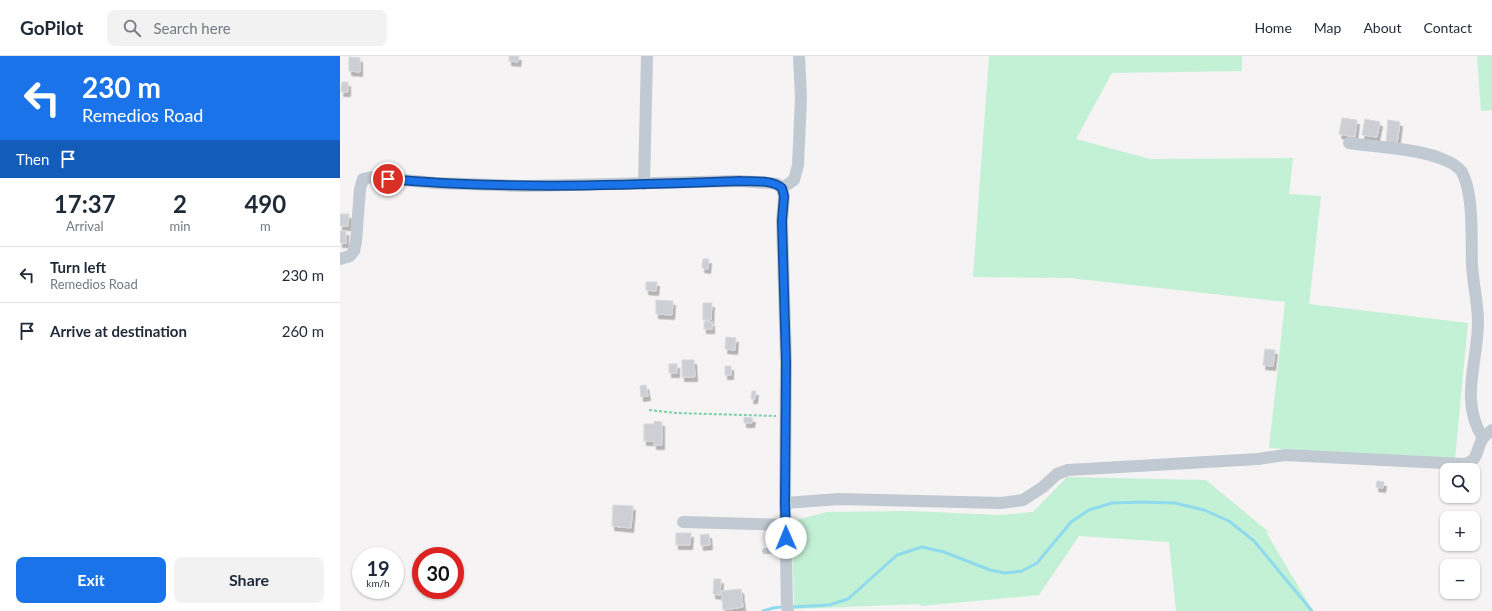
<!DOCTYPE html>
<meta charset="utf-8">
<style>
:root{--surface:#fff;--page:#f2f2f3;--text:#1f2937;--muted:#747a83;--line:#e0e1e3;--accent:#1a73e8}
body{margin:0;font-family:Lato,sans-serif;background:var(--page);color:var(--text);height:100vh;display:flex;flex-direction:column;font-size:15px;white-space:nowrap}
*{box-sizing:border-box;margin:0}
p{font-size:13px;color:var(--muted)}
.icon{flex:none;width:22px;height:22px;fill:none;stroke:currentColor;stroke-width:2;stroke-linecap:round;stroke-linejoin:round}
.map{position:relative;flex:1;overflow:hidden}
.details{display:flex;flex-direction:column;background:var(--surface);width:340px}
.details>*{flex:none}
.hud{background:#1a73e8;color:#fff;overflow:hidden}
.buttons{position:absolute;left:1100px;top:407px;display:grid;gap:8px}
.buttons a{display:grid;place-items:center;width:40px;height:40px;border-radius:8px;background:var(--surface);box-shadow:0 1px 3px #0004;font-size:20px}
.speed{position:absolute;left:12px;top:491px;display:flex;gap:8px;font-size:20px;font-weight:700;text-align:center}
.speed>*{display:grid;place-content:center;width:52px;height:52px;border-radius:50%;background:var(--surface);box-shadow:0 1px 3px #0004;line-height:1}
.speed small{font-size:10px;font-weight:400}
.speed .limit{border:6px solid #d22;background:#fff;color:#111}
.pin{position:absolute;display:grid;place-items:center;width:34px;height:34px;color:#fff;margin:-17px;border:2px solid #fff;border-radius:50%;box-shadow:0 1px 4px #0007}
.me{position:absolute;width:44px;margin:-22px;rotate:359deg;stroke-linejoin:round;filter:drop-shadow(0 0 3px #0008)}
.turn{display:flex;align-items:center;gap:14px;height:84px;padding:0 16px;font-size:18px}
.turn .icon{width:52px;height:52px;stroke-width:2.5}
.turn b{display:block;font-size:28px;line-height:34px}
.then{display:flex;align-items:center;height:38px;padding:0 16px;background:#0003;gap:8px;font-size:15px}
.eta{display:flex;justify-content:space-evenly;align-items:center;height:68px;text-align:center}
.eta b{font-size:24px;font-weight:700;line-height:28px}
.cta{display:flex;gap:8px;margin-top:auto;padding:8px 16px}
.cta a{flex:1;height:46px;border-radius:8px;background:var(--accent);color:#fff;font-size:16px;font-weight:700;line-height:46px;text-align:center}
.cta a+a{background:var(--page);color:var(--text)}
ul{padding:0;list-style:none}
li{display:flex;align-items:center;gap:12px;height:56px;padding:0 16px;border-top:1px solid var(--line)}
li div{flex:1}
li b{display:block;font-size:15px}
li em{font-style:normal}
header{display:flex;align-items:center;gap:24px;box-sizing:border-box;height:56px;padding:0 20px;background:var(--surface);border-bottom:1px solid var(--line)}
header strong{font-size:19px}
nav{display:flex;gap:22px;margin-inline-start:auto;font-size:14px}
.search{width:280px;height:36px;background:var(--page);display:flex;align-items:center;gap:10px;box-sizing:border-box;padding:0 14px;border-radius:8px;color:var(--muted);font-size:15px}
main{display:flex;flex:1;min-height:0}
.map>svg:first-child{display:block}
</style>
<header>
<strong>GoPilot</strong>
<div class="search"><svg class="icon" aria-label="search" viewBox="0 0 24 24"><circle cx="10" cy="10" r="6"/><path d="M15 15l6 6"/></svg>Search here</div>
<nav><a>Home</a><a>Map</a><a>About</a><a>Contact</a></nav>
</header>
<main>
<section class="details">
<div class="hud">
<div class="turn"><svg class="icon" aria-label="left" viewBox="0 0 24 24"><path d="M17 20v-9H6M10 6l-5 5 5 5"/></svg><div><b>230 m</b>Remedios Road</div></div>
<div class="then">Then<svg class="icon" aria-label="arrive" viewBox="0 0 24 24"><path d="M6 21V4h12l-3 4 3 4H6"/></svg></div>
</div>
<div class="eta">
<div><b>17:37</b><p>Arrival</p></div>
<div><b>2</b><p>min</p></div>
<div><b>490</b><p>m</p></div>
</div>
<ul>
<li><svg class="icon" aria-label="left" viewBox="0 0 24 24"><path d="M17 20v-9H6M10 6l-5 5 5 5"/></svg><div><b>Turn left</b><p>Remedios Road</p></div><em>230 m</em></li>
<li><svg class="icon" aria-label="arrive" viewBox="0 0 24 24"><path d="M6 21V4h12l-3 4 3 4H6"/></svg><div><b>Arrive at destination</b></div><em>260 m</em></li>
</ul>
<div class="cta"><a>Exit</a><a>Share</a></div>
</section>
<div class="map">
<svg width="1152" height="555" viewBox="0 0 1152 555">
<defs>
<filter id="shadow"><feDropShadow dx="2.5" dy="4.5" stdDeviation="0" flood-color="#0004"/></filter>
</defs>
<rect width="100%" height="100%" fill="#f5f3f3"/>
<g fill="#c3f1d5">
<path d="M649 0H902V15L772 17 736 83 810 103 953 102 949 138 981 140 969 248 1128 267 1115 403 929 392 945 246 730 222 633 221Z"/>
<path d="M1137 0H1152V54L1141 55Z"/>
<path d="M727 421 866 424 930 477 926 476 973 555H836L829 486 739 480 699 539 581 550 580 548 454 553 452 465 487 456 569 455 658 459 693 456Z"/>
</g>
<g fill="none" stroke-linecap="round" stroke-linejoin="round">
<g stroke="#90daee" stroke-width="3">
<path d="M452 551 489 549 508 543 557 499 582 491 604 496 650 514 665 517 682 515 697 507 731 466 749 454 772 447 803 446 835 447 864 454 889 465 914 485 972 555"/>
<path d="M423 555 433 552 441 551"/>
</g>
</g>
<g fill="#cdcfd5" stroke="#d7d9de" filter="url(#shadow)">
<path d="M169 0H179L178 6 169 5Z"/>
<path d="M9 1 20 2V16L9 15Z"/>
<path d="M2 26H8V36H1Z"/>
<path d="M1002 62 1017 64 1015 81 999 78Z"/>
<path d="M1025 63 1040 66 1037 81 1022 79Z"/>
<path d="M1048 64 1060 66 1057 88 1046 87Z"/>
<path d="M0 158H9L8 170H0Z"/>
<rect x="0" y="175" width="6" height="12"/>
<path d="M363 203H369L368 213 362 212Z"/>
<path d="M306 226H317L316 235 306 234Z"/>
<path d="M316 244 333 245 332 259 316 258Z"/>
<path d="M363 247H372L371 264H363Z"/>
<rect x="364" y="266" width="8" height="7"/>
<path d="M386 281 396 282 395 294 385 293Z"/>
<path d="M925 293 935 294 933 310 923 309Z"/>
<path d="M342 304H354L355 321H342Z"/>
<rect x="329" y="308" width="8" height="9"/>
<rect x="385" y="310" width="6" height="9"/>
<path d="M306 329 308 340 301 341 300 330Z"/>
<path d="M412 335H416L415 343H411Z"/>
<path d="M404 361 413 362 412 367H404Z"/>
<path d="M314 365 322 366V389H314V385H304V368H314Z"/>
<path d="M1037 425 1044 426 1043 432 1036 431Z"/>
<path d="M273 449 293 450 291 472 272 470Z"/>
<path d="M336 477H351L350 489H336Z"/>
<path d="M369 478 370 489 361 490 360 479Z"/>
<path d="M374 523H381L380 539 373 538Z"/>
<path d="M401 533 403 551 383 554 381 535Z"/>
</g>
<g fill="none" stroke-linecap="round" stroke-linejoin="round">
<path stroke="#7ad0a6" stroke-width="2" stroke-dasharray="3 2" stroke-linecap="butt" d="M309 354 336 357 436 360"/>
<path stroke="#c1cad2" stroke-width="6" d="M425 495H445"/>
<g stroke="#c1cad2" stroke-width="12">
<path d="M1009 87C1037 91 1083 93 1107 105 1112 107 1119 112 1122 116 1134 139 1131 182 1132 209 1133 228 1138 247 1138 266 1138 306 1119 345 1143 382"/>
<path d="M304 128 307 0"/>
<path d="M442 132 454 124 458 109 461 42 459 0"/>
<path d="M0 203 10 200 14 195 16 186 20 133 23 123 32 121 95 127 186 130 399 125 430 127 437 128 442 132 444 141 442 165 446 306 445 447 447 550 448 555"/>
<path d="M445 447 499 443 661 447 683 444 703 431 717 418 728 414 918 403 945 399 1123 408C1141 405 1135 391 1144 381 1146 378 1150 376 1152 374"/>
<path d="M343 466 446 469"/>
</g>
</g>
<g fill="none" stroke-linecap="round" stroke-linejoin="round">
<g stroke="#114b97" stroke-width="10">
<path id="route" d="M48 123C165 134 282 129 399 125 413 126 431 123 442 132L444 140 442 165 446 306 445 447 446 482"/>
</g>
<use href="#route" stroke="#1a73e8" stroke-width="7"/>
</g>
</svg>
<div class="buttons">
<a><svg class="icon" aria-label="search" viewBox="0 0 24 24"><circle cx="10" cy="10" r="6"/><path d="M15 15l6 6"/></svg></a>
<a>+</a>
<a>−</a>
</div>
<div class="speed"><div>19<small>km/h</small></div><div class="limit">30</div></div>
<div class="pin" style="left:48px;top:123px;background:#d93025"><svg class="icon" aria-label="arrive" viewBox="0 0 24 24"><path d="M6 21V4h12l-3 4 3 4H6"/></svg></div>
<svg class="me" style="left:446px;top:482px" viewBox="-20 -20 40 40"><circle r="19" fill="#fff"/><path d="M0-13L10 11 0 6-10 11z" fill="#1a73e8"/></svg>
</div>
</main>
